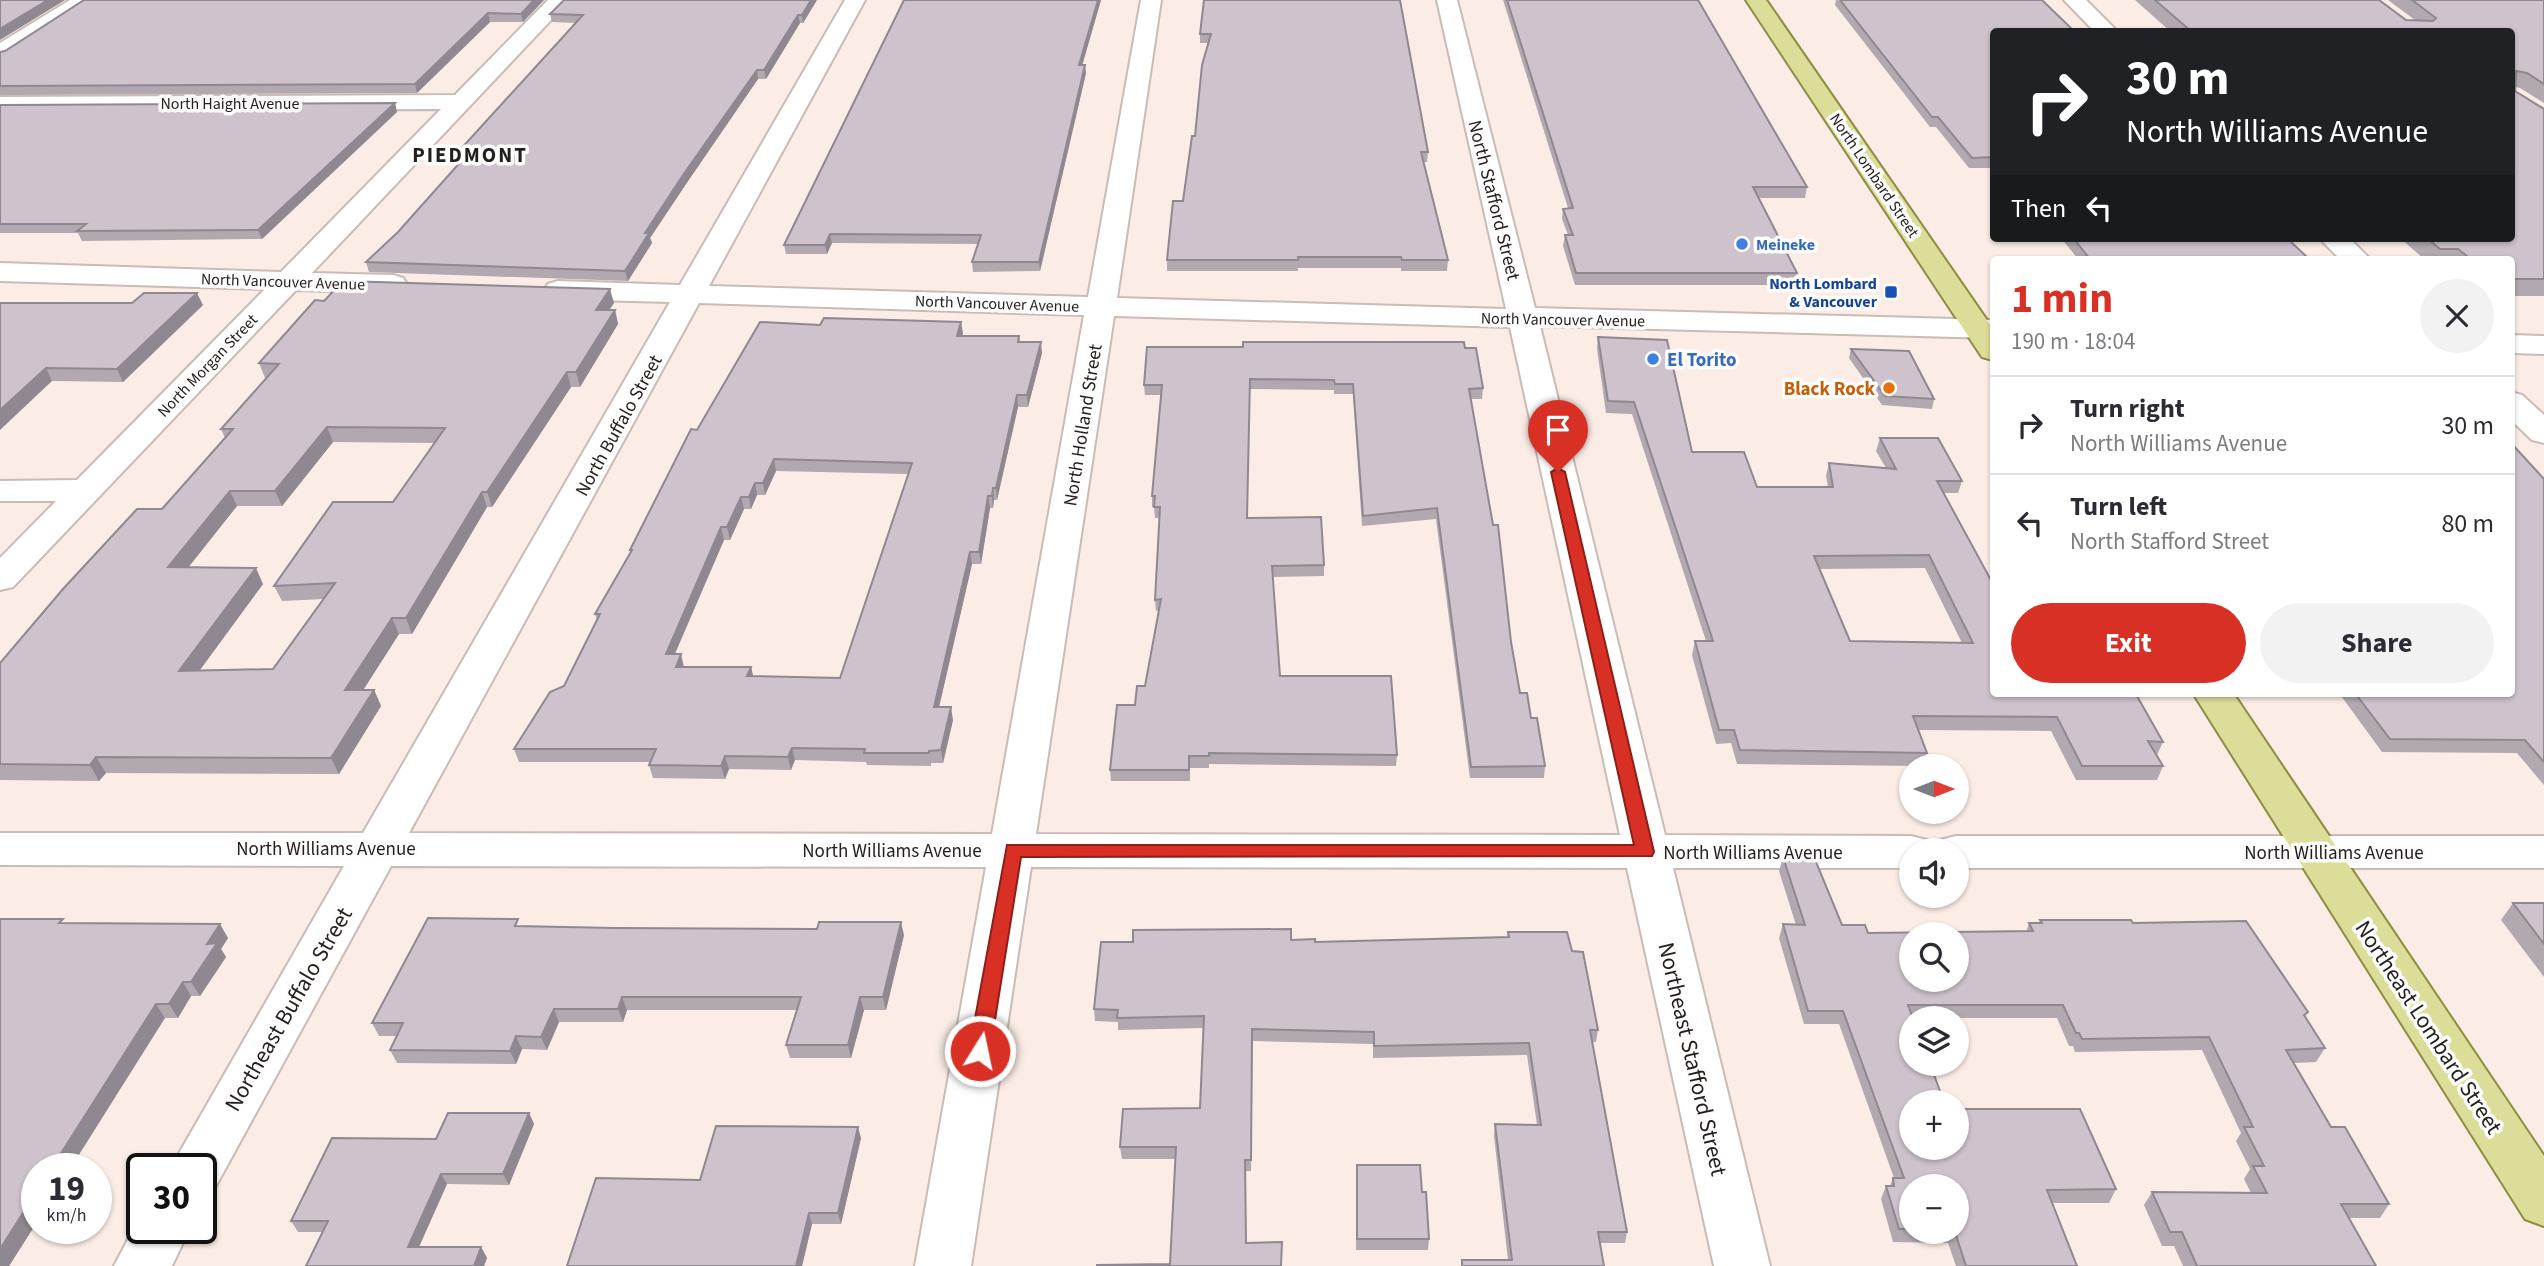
<!DOCTYPE html>
<meta charset="utf-8">
<style>
:root{--surface:#fff;--page:#f2f2f3;--text:#2b2b33;--muted:#7c7c81;--line:#e1e1e2;--accent:#d93025}
body{margin:0;font-family:"Source Sans 3",sans-serif;background:var(--page);color:var(--text);height:100vh;display:flex;flex-direction:column;font-size:26px;white-space:nowrap}
*{box-sizing:border-box;margin:0}
p{font-size:23px;color:var(--muted)}
.icon{flex:none;width:38px;height:38px;fill:none;stroke:currentColor;stroke-width:2;stroke-linecap:round;stroke-linejoin:round}
.map{position:relative;flex:1;overflow:hidden}
.details{position:absolute;left:1990px;top:256px;width:525px;height:441px;display:flex;flex-direction:column;background:var(--surface);border-radius:7px;box-shadow:0 2px 5px #0004}
.details>*{flex:none}
.top-card{position:absolute;left:1990px;top:28px;width:525px;height:214px;border-radius:7px;box-shadow:0 2px 5px #0004;background:#202124;color:#fff;overflow:hidden}
.needle{width:46px;rotate:90deg}
.fabs{position:absolute;left:1899px;top:754px;display:grid;gap:14px}
.fabs a{display:grid;place-items:center;width:70px;height:70px;border-radius:50%;background:var(--surface);box-shadow:0 2px 5px #0004;font-size:35px}
.speed{position:absolute;left:21px;top:1153px;display:flex;gap:14px;font-size:35px;font-weight:700;text-align:center}
.speed>*{display:grid;place-content:center;width:91px;height:91px;border-radius:50%;background:var(--surface);box-shadow:0 2px 5px #0004;line-height:1}
.speed small{font-size:18px;font-weight:400}
.speed .limit{border:4px solid #111;border-radius:10px;background:#fff;color:#111}
.pin{position:absolute;display:grid;place-items:center;width:60px;height:60px;color:#fff;margin:-72px -30px;border-radius:50% 50% 50% 0;rotate:-45deg;box-shadow:0 0 7px #0007}
.pin .icon{rotate:45deg}
.me{position:absolute;width:77px;margin:-38px;rotate:10deg;stroke-linejoin:round;filter:drop-shadow(0 0 5px #0008)}
.turn{display:flex;align-items:center;gap:24px;height:147px;padding:0 21px;font-size:32px}
.turn .icon{width:91px;height:91px;stroke-width:2.5}
.turn b{display:block;font-size:49px;line-height:60px}
.then{display:flex;align-items:center;height:66px;padding:0 21px;background:#0003;gap:14px;font-size:26px}
.round{display:grid;place-items:center;flex:none;width:74px;height:74px;border-radius:37px;background:var(--page)}
.head{display:flex;align-items:center;justify-content:space-between;height:119px;padding:0 21px}
h1{font-size:42px;font-weight:700;line-height:52px;color:var(--accent)}
.cta{display:flex;gap:14px;margin-top:auto;padding:14px 21px}
.cta a{flex:1;height:80px;border-radius:42px;background:var(--accent);color:#fff;font-size:28px;font-weight:700;line-height:80px;text-align:center}
.cta a+a{background:var(--page);color:var(--text)}
ul{padding:0;list-style:none}
li{display:flex;align-items:center;gap:21px;height:98px;padding:0 21px;border-top:2px solid var(--line)}
li div{flex:1}
li b{display:block;font-size:26px}
li em{font-style:normal}
.map>svg:first-child{display:block}
</style>
<div class="map">
<svg width="2544" height="1266" viewBox="0 0 2544 1266">
<rect width="100%" height="100%" fill="#fbede6"/>
<g fill="none" stroke-linecap="round" stroke-linejoin="round">
<g stroke="#c9bbb5" stroke-width="4">
<g id="minor">
<path d="M70 0H95L8 57 0 59V43Z"/>
<path d="M548 0H570L312 273 393 275 403 278 407 284 403 290 393 293 296 290 13 587 0 590V558L56 501H0V481L77 480 265 289 0 281V263L281 272 441 109 0 111V97L455 95Z"/>
<path d="M845 0H865L709 286 1088 297 1141 0H1161L1117 298 1506 309 1437 0H1457L1535 308 1993 320V338L1540 326 1665 835 1911 836 1927 840 1932 850H1911V868H1673L1770 1266H1714L1627 868 1031 867 971 1266H915L986 867 391 866 216 1186 201 1191V1169H170L344 866 0 865V833H363L670 302 558 299 548 296 544 290 548 284 558 281 680 285ZM699 303 1084 315 992 834 409 833ZM1114 316 1510 327 1620 835 1036 834Z"/>
<path d="M2064 0H2086L2118 32H2095Z"/>
<path d="M2319 238H2349L2370 259H2340Z"/>
<path d="M2511 335 2544 336V354L2511 353Z"/>
<path d="M2511 392 2522 395 2544 415V443L2532 440 2511 420Z"/>
<path d="M1956 836H2544V868H1956V850H1935L1940 840Z"/>
<path d="M142 1213V1228H190L172 1266H114Z"/>
</g>
</g>
<g stroke="#8e8c43" stroke-width="4">
<g id="major">
<path d="M1746 0H1766L1993 329V360L1982 357 1978 351Z"/>
<path d="M2193 693H2233L2544 1156V1226L2525 1219Z"/>
</g>
</g>
<use href="#minor" fill="#fff" fill-rule="evenodd"/>
<use href="#major" fill="#dddd9a" fill-rule="evenodd"/>
</g>
<g fill="#b1a8b0" fill-rule="evenodd">
<path d="M544 0 523 22H490L417 93 0 95V52Z"/>
<path d="M564 0H817L803 23H800L766 79H758L686 184 650 238 652 243 628 281 369 272 366 262 398 232 461 161 458 152 576 23 552 22 550 14Z"/>
<path d="M1101 0 1082 65 1086 73 1040 271 973 272 972 262 978 244 832 243 827 254H786L784 245Z"/>
<path d="M1204 0 1428 152 1427 162H1424L1448 260 1447 271H1401V268H1298V271H1167V260L1183 201 1195 136 1208 43H1200V34Z"/>
<path d="M1503 0H1698L1807 187 1805 198H1758L1797 273 1794 285H1575L1563 246 1565 235H1568L1562 219 1563 209 1568 208Z"/>
<path d="M1836 0 1993 32V168H1969L1936 127H1930L1835 5Z"/>
<path d="M2135 0H2379L2406 20H2415L2388 0H2544V103L2520 88 2516 87 2515 91 2544 109V296H2511V259H2424L2400 238H2511V32H2171Z"/>
<path d="M395 103 397 112 262 239 82 241 78 233H0V105Z"/>
<path d="M2061 238H2287L2309 259H2078Z"/>
<path d="M324 301 614 303 609 310H615L618 324 580 387H571L492 507H487L412 634H399L363 690H374L381 706 339 774 106 773 99 781 0 780V663L162 509 225 438 221 429 267 378H265L259 363ZM333 442 435 443 393 502 274 586 282 601 323 599 273 669 200 670 263 584 188 567 237 506H282Z"/>
<path d="M0 303 203 305 123 382 52 381Z"/>
<path d="M963 333 962 336H1019L1020 342 1042 353 1028 407H1018L997 500H994L993 508H990L981 564H972L939 707 953 720 943 763H931V766L867 765 866 762 795 760 791 770 729 769 725 779 653 778 649 765 650 762H519L514 749 564 686 597 620 595 614 630 553V550L697 430ZM776 471 908 474 840 678 753 676 751 667H684L675 654 724 540H730L744 509H751L757 495H765Z"/>
<path d="M1598 337 1692 452 1757 487H1828L1826 476 1829 463 1886 468 1876 451 1880 438 1962 481 1958 493H1944L1992 582 2112 696 2163 742 2157 755 2163 766 2157 780H2076L2051 731 1918 730 1927 753 1923 766 1737 764 1731 743 1716 744 1692 655 1695 641H1706L1632 414 1606 413 1597 349ZM1925 568 1962 643 1850 641 1820 569Z"/>
<path d="M1465 348 1483 388 1482 399H1471L1520 693 1531 718 1545 766 1544 778H1470L1436 519 1362 526 1353 394H1334V390L1250 389 1247 518 1324 565V576L1273 577 1280 676 1397 755 1396 766 1209 764V768H1190V781H1111L1110 770 1135 705 1145 686 1159 610 1156 611 1155 600 1160 518H1155L1154 507H1152V496L1161 395H1145L1144 385Z"/>
<path d="M1851 349 1934 399 1932 409 1882 405 1849 358Z"/>
<path d="M2544 479V785L2517 753 2382 752 2339 693H2511Z"/>
<path d="M1783 857 1842 925 1868 933 2026 932 2029 923H2039L2040 920 2133 923 2308 1012 2305 1017 2325 1048 2316 1062 2294 1063 2331 1127 2389 1204 2380 1218H2349L2376 1266H2183L2174 1246H2162L2144 1205 2152 1192 2251 1193 2244 1179 2250 1169 2236 1141 2241 1133 2202 1050 2075 1052 2073 1046H2069L2057 1018H1911V1102L2116 1189 2109 1203H2052L2077 1266H1956L1948 1243 1893 1242 1881 1199 1886 1186H1890L1893 1178H1894L1839 1024H1804L1779 938 1783 924 1796 925 1779 871ZM1911 1186 1956 1232H1911Z"/>
<path d="M2513 903H2544V977L2501 920Z"/>
<path d="M65 923 228 938 221 949 226 957 200 996H191L178 1018H165L37 1169V1222L9 1266Z"/>
<path d="M521 926 904 935 886 1010H864L851 1058H790L786 1045 797 1010H627L623 1022H559L547 1050 522 1049 516 1064 397 1063 390 1050 397 1036H379L372 1023Z"/>
<path d="M1508 932 1572 951 1598 1030 1596 1042H1592L1627 1232 1625 1243H1600L1604 1266H1461L1462 1260H1508L1494 1136 1495 1124 1537 1125 1527 1055 1373 1058V1044L1253 1041 1251 1171H1246L1170 1264 1176 1159H1122L1120 1147 1200 1108 1203 1028 1118 1030V1022L1095 1021 1094 1009 1291 940 1315 942 1507 937Z"/>
<path d="M448 1113H529L534 1124 509 1185 447 1184 419 1247H481L487 1258 484 1266H306L323 1232H298L291 1221 332 1138 436 1139Z"/>
<path d="M861 1138 841 1224H812L802 1266H567L700 1180Z"/>
<path d="M1357 1165 1422 1192 1429 1239 1428 1250H1356Z"/>
</g>
<g fill="#908890">
<path d="M48 0H65L0 40V29Z"/>
<path d="M534 0H544L523 22 521 14Z"/>
<path d="M811 0H817L803 23 802 15Z"/>
<path d="M1098 0H1101L1080 73 1079 65Z"/>
<path d="M488 13 490 22 417 93 415 84Z"/>
<path d="M798 15 800 23 766 79 764 70Z"/>
<path d="M1085 65 1086 73 1040 271 1039 262Z"/>
<path d="M757 70 758 79 686 184 650 238 652 243 628 281 625 271 645 233 683 175Z"/>
<path d="M395 103 397 112 262 239 258 230Z"/>
<path d="M830 234 832 243 827 254 825 245Z"/>
<path d="M610 289 614 303 600 324 596 310Z"/>
<path d="M197 293 203 305 123 382 117 369Z"/>
<path d="M615 310 618 324 580 387 576 372Z"/>
<path d="M961 322 963 333 959 347 957 336Z"/>
<path d="M1041 342 1042 353 1028 407 1027 395Z"/>
<path d="M46 368 52 381 0 430V410Z"/>
<path d="M567 372 571 387 492 507 487 492Z"/>
<path d="M1017 395 1018 407 997 500 996 488Z"/>
<path d="M327 427 333 442 282 506 275 491Z"/>
<path d="M774 459 776 471 765 495 763 483Z"/>
<path d="M755 483 757 495 751 509 749 497Z"/>
<path d="M993 488 994 500 993 508 992 496Z"/>
<path d="M230 491 237 506 176 583 168 567Z"/>
<path d="M482 492 487 507 412 634 406 618Z"/>
<path d="M988 496 990 508 981 564 979 552Z"/>
<path d="M741 497 744 509 730 540 727 527Z"/>
<path d="M721 527 724 540 669 667 666 654Z"/>
<path d="M970 552 972 564 936 720 934 707Z"/>
<path d="M256 568 263 584 188 686 179 671Z"/>
<path d="M392 618 399 634 353 706 345 690Z"/>
<path d="M681 654 684 667H676Z"/>
<path d="M751 667 754 680 747 676Z"/>
<path d="M374 690 381 706 339 774 331 758Z"/>
<path d="M951 707 953 720 943 763 941 750Z"/>
<path d="M792 748 795 760 791 770 788 757Z"/>
<path d="M725 756 729 769 725 779 721 766Z"/>
<path d="M96 757 106 773 99 781 90 765Z"/>
<path d="M901 922 904 935 886 1010 883 997Z"/>
<path d="M220 924 228 938 221 949 226 957 200 996 191 982 207 944Z"/>
<path d="M183 982 191 996 178 1018 169 1004Z"/>
<path d="M622 997 627 1010 623 1022 618 1009Z"/>
<path d="M860 997 864 1010 851 1058 848 1045Z"/>
<path d="M156 1004 165 1018 70 1169H51Z"/>
<path d="M554 1009 559 1022 547 1050 541 1037Z"/>
<path d="M516 1036 522 1049 516 1064 510 1051Z"/>
<path d="M529 1113 534 1124 509 1185 503 1174Z"/>
<path d="M858 1127 861 1138 841 1224 838 1213Z"/>
<path d="M441 1174 447 1184 414 1258 408 1247Z"/>
<path d="M37 1191V1222L9 1266H0V1249Z"/>
<path d="M809 1213 812 1224 802 1266H796Z"/>
<path d="M481 1247 487 1258 484 1266H474Z"/>
</g>
<g fill="#cec3cd" stroke="#908890" stroke-width="2" fill-rule="evenodd">
<path d="M0 0H48L0 29Z"/>
<path d="M84 0H534L521 14 488 13 415 84 0 86V52L5 51Z"/>
<path d="M564 0H811L802 15H798L764 70H757L683 175 645 233H649L625 271 366 262 398 232 464 158H461L467 152H458L583 15 550 14Z"/>
<path d="M904 0H1098L1079 65H1085L1039 262H972L981 235 830 234 825 245H784Z"/>
<path d="M1204 0H1400L1428 152H1421L1448 260H1402L1401 257H1298V260H1167L1173 201H1183L1192 136H1195L1202 65 1211 34H1200Z"/>
<path d="M1507 0H1698L1807 187H1753L1797 273H1576L1565 235H1573L1563 209 1573 208Z"/>
<path d="M1840 0H2042L2075 32H1993V157L1972 158 1938 117H1932Z"/>
<path d="M2155 0H2379L2406 20 2433 21 2436 18 2412 0H2544V84L2527 73 2516 71 2515 91 2544 109V279H2511V259H2483L2481 257H2468L2458 249H2440L2427 238H2511V32H2192Z"/>
<path d="M395 103 258 230 77 231 86 224H0V105Z"/>
<path d="M2073 238H2287L2309 259H2090Z"/>
<path d="M343 281 610 289 596 310H615L576 372H567L487 492H482L406 618H392L345 690H374L331 758 96 757 90 765 0 764V663L63 589 137 509H162L233 429H221L279 364 259 363 315 300 324 301ZM327 427 445 428 393 502H333L274 586 335 583 273 669 179 671 256 568 168 567 230 491H275Z"/>
<path d="M144 293H197L117 369 46 368 0 410V303H132Z"/>
<path d="M824 318 961 322 957 336H1019L1018 342H1041L1027 395H1017L996 488H993L992 496H988L979 552H970L934 707H951L941 750 929 751V753H864L865 749 792 748 788 757 725 756 721 766 649 765 656 749H514L550 692 564 686 600 614H595L632 550H630L691 429 697 430 760 322 820 325ZM774 459 912 463 840 678 747 676 751 667H676L681 654H666L721 527H727L741 497H749L755 483H763Z"/>
<path d="M1598 337 1667 340 1692 452H1744L1757 487H1833L1829 463 1896 469 1880 438H1938L1962 481H1937L1992 582H1993V693H2110L2112 696H2137L2163 742 2148 741 2163 766H2082L2057 717 1913 716 1927 753 1740 750 1734 730H1719L1695 641H1713L1634 402 1608 401ZM1929 555 1973 643 1850 641 1814 556Z"/>
<path d="M1243 342H1464L1465 348H1476L1483 388 1469 389 1493 525H1498L1511 642 1520 693H1527L1531 718H1537L1545 766 1471 767 1437 508 1363 516 1353 384H1335L1334 380 1250 379 1247 518 1321 517 1324 565 1272 566 1280 676H1391L1397 755 1209 753V756H1189V770H1110L1117 705H1135L1137 686H1145L1161 599 1155 600 1160 507H1154L1155 496H1152L1162 385H1144L1147 347H1243Z"/>
<path d="M1851 349 1909 351 1934 399 1885 396Z"/>
<path d="M2511 443 2544 479V762L2525 740 2390 739 2355 693H2511Z"/>
<path d="M1783 857H1814L1842 925H1865L1868 933 2033 931 2029 923H2042L2040 920H2131L2133 923 2246 921 2308 1012 2304 1015 2325 1048 2286 1050 2331 1127H2345L2389 1204H2341L2376 1266H2197L2182 1232H2170L2152 1192 2267 1193 2253 1166H2264L2244 1127H2253L2209 1037 2082 1039 2079 1033H2076L2063 1005H1908L1913 1018H1911V1064H1930L1944 1102H1911V1148H1956V1109H2080L2116 1189 2047 1190 2077 1266H1966L1955 1232H1956V1186H1911V1229H1899L1886 1186H1894L1893 1178H1904L1843 1011H1808L1783 924 1805 925ZM1911 934H1956V980H1911Z"/>
<path d="M2513 903H2544V944Z"/>
<path d="M428 918 518 919 515 926 614 928 817 929 819 922H901L883 997H860L848 1045H786L801 997H622L618 1009H554L541 1037 516 1036 510 1051 390 1050 403 1023H372Z"/>
<path d="M0 919H63L59 923 220 924 207 944 217 943 191 982H183L169 1004H156L51 1169H37V1191L0 1249Z"/>
<path d="M1291 929V940L1315 939V942L1509 937 1508 932H1567L1572 951 1583 952 1598 1030H1590L1627 1232H1598L1604 1266H1462V1260H1512L1495 1124 1541 1125 1529 1043 1374 1046V1032L1252 1029 1251 1160H1245L1246 1243 1282 1242 1281 1266H1097V1265L1170 1264 1176 1147H1120L1123 1109 1200 1108 1204 1016 1117 1018 1118 1010 1094 1009 1101 942H1133V930Z"/>
<path d="M448 1113H529L503 1174H441L408 1247H481L474 1266H306L328 1221H291L332 1138 436 1139Z"/>
<path d="M716 1126 858 1127 838 1213H809L796 1266H567L596 1178 700 1180Z"/>
<path d="M1357 1165H1420L1422 1192H1426L1429 1239H1357Z"/>
</g>
<path fill="#d93025" stroke="#8d1f18" stroke-width="2" d="M1558 468 1565 472 1654 852 1652 856 1021 857 990 1051 987 1057 980 1059 972 1057 969 1051 1007 845H1634L1551 472Z"/>
<g fill="#3f7fe0" stroke="#fdfdfd" stroke-width="2.5">
<circle cx="1742" cy="244" r="7"/>
<circle cx="1653" cy="359" r="7"/>
</g>
<rect fill="#1a4fb4" stroke="#fdfdfd" stroke-width="2.5" x="1884" y="285" width="14" height="14" rx="3.5"/>
<circle fill="#e8710a" stroke="#fdfdfd" stroke-width="2.5" cx="1889" cy="388" r="7"/>
<g text-anchor="middle" stroke-width="7" stroke-linejoin="round" paint-order="stroke">
<g font-size="16" fill="#241f1d" stroke="#fdfdfd">
<text x="230" y="109">North Haight Avenue</text>
<text transform="translate(1875 175) rotate(56)" y="6">North Lombard Street</text>
<text transform="translate(283 281) rotate(2)" y="6">North Vancouver Avenue</text>
<text transform="translate(997 303) rotate(2)" y="6">North Vancouver Avenue</text>
<text transform="translate(1563 319) rotate(1)" y="6">North Vancouver Avenue</text>
<text transform="translate(207 365) rotate(-46)" y="6">North Morgan Street</text>
</g>
<g font-size="16" font-weight="bold" fill="#366cbe" stroke="#fdfdfd" text-anchor="start">
<text x="1756" y="250">Meineke</text>
</g>
<g font-size="16" font-weight="bold" fill="#164399" stroke="#fdfdfd" text-anchor="end">
<text x="1877" y="289">North Lombard<tspan x="1877" dy="18">&amp; Vancouver</tspan></text>
</g>
<g font-size="19" fill="#241f1d" stroke="#fdfdfd">
<text transform="translate(1495 200) rotate(76)" y="7">North Stafford Street</text>
<text transform="translate(618 425) rotate(-61)" y="7">North Buffalo Street</text>
<text transform="translate(1082 425) rotate(-81)" y="7">North Holland Street</text>
<text x="326" y="855">North Williams Avenue</text>
<text x="892" y="857">North Williams Avenue</text>
<text x="1753" y="859">North Williams Avenue</text>
<text x="2334" y="859">North Williams Avenue</text>
</g>
<g font-size="19" font-weight="bold" fill="#366cbe" stroke="#fdfdfd" text-anchor="start">
<text x="1667" y="366">El Torito</text>
</g>
<g font-size="19" font-weight="bold" fill="#c56008" stroke="#fdfdfd" text-anchor="end">
<text x="1875" y="395">Black Rock</text>
</g>
<g font-size="21" font-weight="bold" letter-spacing="2" fill="#241f1d" stroke="#fdfdfd">
<text x="470" y="162">PIEDMONT</text>
</g>
<g font-size="23" fill="#241f1d" stroke="#fdfdfd">
<text transform="translate(288 1009) rotate(-60)" y="8">Northeast Buffalo Street</text>
<text transform="translate(2429 1027) rotate(57)" y="8">Northeast Lombard Street</text>
<text transform="translate(1693 1059) rotate(77)" y="8">Northeast Stafford Street</text>
</g>
</g>
</svg>
<div class="fabs">
<a><svg class="needle" viewBox="-14 -14 28 28"><path d="M0-13l5 13h-10z" fill="#e53935"/><path d="M0 13l5-13h-10z" fill="#7c7c81"/></svg></a>
<a><svg class="icon" aria-label="sound" viewBox="0 0 24 24"><path d="M4 9h4l5-4v14l-5-4H4zM17 9q2 3 0 6"/></svg></a>
<a><svg class="icon" aria-label="search" viewBox="0 0 24 24"><circle cx="10" cy="10" r="6"/><path d="M15 15l6 6"/></svg></a>
<a><svg class="icon" aria-label="layers" viewBox="0 0 24 24"><path d="M12 4l9 5-9 5-9-5zM3 14l9 5 9-5"/></svg></a>
<a>+</a>
<a>−</a>
</div>
<div class="speed"><div>19<small>km/h</small></div><div class="limit">30</div></div>
<div class="pin" style="left:1558px;top:472px;background:#d93025"><svg class="icon" aria-label="arrive" viewBox="0 0 24 24"><path d="M6 21V4h12l-3 4 3 4H6"/></svg></div>
<svg class="me" style="left:980px;top:1051px" viewBox="-20 -20 40 40"><circle r="17" fill="#d93025" stroke="#fff" stroke-width="3"/><path d="M0-11L8 9 0 5-8 9z" fill="#fff"/></svg>
<div class="top-card">
<div class="turn"><svg class="icon" aria-label="right" viewBox="0 0 24 24"><path d="M7 20v-9h11M14 6l5 5-5 5"/></svg><div><b>30 m</b>North Williams Avenue</div></div>
<div class="then">Then<svg class="icon" aria-label="left" viewBox="0 0 24 24"><path d="M17 20v-9H6M10 6l-5 5 5 5"/></svg></div>
</div>
<section class="details">
<div class="head"><div><h1>1 min</h1><p>190 m · 18:04</p></div><a class="round"><svg class="icon" aria-label="close" viewBox="0 0 24 24"><path d="M6 6l12 12M18 6L6 18"/></svg></a></div>
<ul>
<li><svg class="icon" aria-label="right" viewBox="0 0 24 24"><path d="M7 20v-9h11M14 6l5 5-5 5"/></svg><div><b>Turn right</b><p>North Williams Avenue</p></div><em>30 m</em></li>
<li><svg class="icon" aria-label="left" viewBox="0 0 24 24"><path d="M17 20v-9H6M10 6l-5 5 5 5"/></svg><div><b>Turn left</b><p>North Stafford Street</p></div><em>80 m</em></li>
</ul>
<div class="cta"><a>Exit</a><a>Share</a></div>
</section>
</div>
